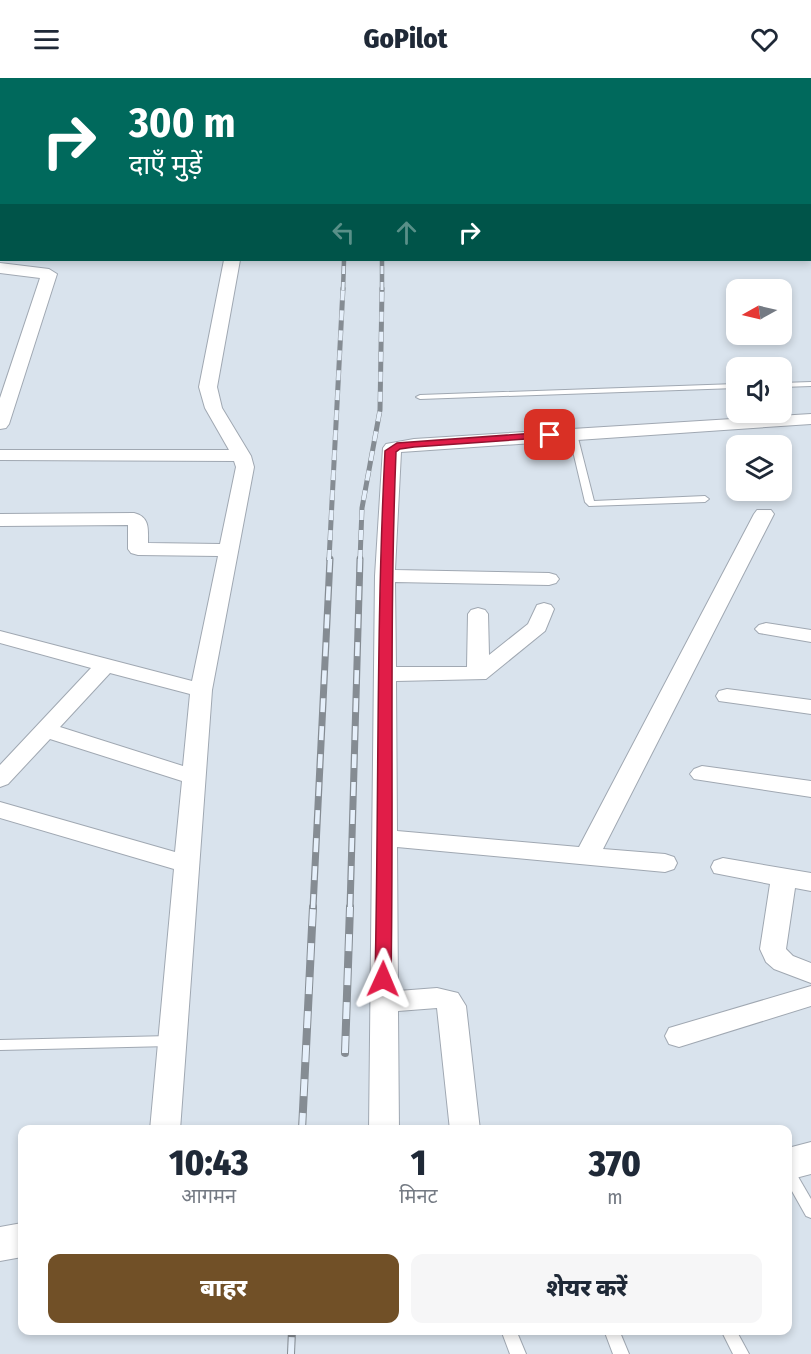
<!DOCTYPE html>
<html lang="hi">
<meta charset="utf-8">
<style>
:root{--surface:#fff;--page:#f6f6f7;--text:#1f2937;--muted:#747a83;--accent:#715027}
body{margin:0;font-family:"Fira Sans Condensed","Noto Sans Devanagari",sans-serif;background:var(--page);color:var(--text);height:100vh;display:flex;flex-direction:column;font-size:22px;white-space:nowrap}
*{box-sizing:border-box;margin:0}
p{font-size:20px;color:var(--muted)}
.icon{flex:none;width:33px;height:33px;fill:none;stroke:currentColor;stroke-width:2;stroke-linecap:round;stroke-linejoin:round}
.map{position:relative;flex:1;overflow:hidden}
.sheet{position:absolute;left:18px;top:1047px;width:774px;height:210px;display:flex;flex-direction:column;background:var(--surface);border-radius:12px;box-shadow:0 3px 9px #0003}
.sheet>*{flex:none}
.banner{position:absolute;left:0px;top:0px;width:812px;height:183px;box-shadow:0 3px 9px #0003;background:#00695c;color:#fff;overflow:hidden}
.needle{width:39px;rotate:262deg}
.fabs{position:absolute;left:726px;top:201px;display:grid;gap:12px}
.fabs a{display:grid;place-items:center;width:66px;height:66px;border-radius:12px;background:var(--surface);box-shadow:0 3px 9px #0003;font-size:30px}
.pin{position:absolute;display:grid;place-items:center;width:51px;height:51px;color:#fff;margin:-26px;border-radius:12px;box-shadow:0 3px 9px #0006}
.me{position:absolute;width:66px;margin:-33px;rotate:1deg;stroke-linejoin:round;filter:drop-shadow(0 0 4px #0008)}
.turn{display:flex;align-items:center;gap:21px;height:126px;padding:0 30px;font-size:27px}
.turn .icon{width:78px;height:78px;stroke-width:2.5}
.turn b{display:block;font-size:42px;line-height:51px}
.lanes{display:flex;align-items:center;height:57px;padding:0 30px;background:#0003;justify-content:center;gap:30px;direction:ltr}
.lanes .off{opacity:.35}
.eta{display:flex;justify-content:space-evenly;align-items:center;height:102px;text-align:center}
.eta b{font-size:36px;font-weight:800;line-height:42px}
.button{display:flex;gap:12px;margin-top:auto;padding:12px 30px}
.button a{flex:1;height:69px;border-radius:12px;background:var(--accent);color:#fff;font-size:24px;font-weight:800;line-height:69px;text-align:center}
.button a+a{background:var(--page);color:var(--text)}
header{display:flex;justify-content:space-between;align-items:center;height:78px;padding:0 30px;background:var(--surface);font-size:27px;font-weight:800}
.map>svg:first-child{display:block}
</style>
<header><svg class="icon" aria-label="menu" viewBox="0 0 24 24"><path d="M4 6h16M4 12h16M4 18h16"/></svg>GoPilot<svg class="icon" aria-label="heart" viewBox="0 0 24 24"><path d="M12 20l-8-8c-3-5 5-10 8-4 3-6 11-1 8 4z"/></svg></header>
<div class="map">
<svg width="811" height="1276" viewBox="0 0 811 1276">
<rect width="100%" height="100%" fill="#d9e3ed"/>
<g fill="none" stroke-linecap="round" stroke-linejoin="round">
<g stroke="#a0a8b2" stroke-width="2">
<g id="service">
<rect x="482" y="0" width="6" height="2"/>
<rect x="603" y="0" width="6" height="2"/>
<path d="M811 11V15L810 16V12Z"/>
<path d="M811 304V308L782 309V305Z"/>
<path d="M736 306V310L420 321 416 319 420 317Z"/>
<path d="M573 353 577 356 594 423 705 418 709 421 705 424 589 428 585 424 569 356Z"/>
<path d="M170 958 175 959 176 963 175 967 170 968 0 972V962Z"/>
<path d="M788 1088 793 1090 811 1121V1140L806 1138 788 1106Z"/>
<path d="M501 1252H516L526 1276H510Z"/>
<path d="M604 1252H619L629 1276H613Z"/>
<path d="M721 1252H736L749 1276H733Z"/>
</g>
</g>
<g stroke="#a0a8b2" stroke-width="2">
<g id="minor">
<path d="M86 0H101L102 2H87Z"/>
<rect x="128" y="0" width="12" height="2"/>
<path d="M161 0H173L160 2Z"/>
<rect x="259" y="0" width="12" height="2"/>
<path d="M754 0H766L767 2H755Z"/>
<path d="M0 7 2 8V16L0 15Z"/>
<rect x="0" y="61" width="2" height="8"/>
<rect x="810" y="79" width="1" height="10"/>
<rect x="0" y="84" width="2" height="8"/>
<rect x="0" y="127" width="2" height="8"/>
<path d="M224 182H240L217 309 222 330 251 378 254 389 212 612 180 1052H150L174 791 0 740V724L175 774 182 703 50 661 8 706 0 709V687L91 590 0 565V553L192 603 218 478 138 477 131 475 128 471V447L0 448V436L134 435C150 439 148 451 148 465L220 466 236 389 234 383 0 382V372H229L205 330 199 309ZM110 595 190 616 183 688 60 649Z"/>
<path d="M0 185 49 191 57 196 9 346 6 350 0 351V320L40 200 0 195Z"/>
<path d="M811 336V346L401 374 395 492 549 495 556 497 559 501 556 505 549 507 395 504 396 589H467L468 536 471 532 478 530 485 532 488 536 489 577 528 546 537 527 544 525 551 527 554 531 545 553 486 601 396 603 397 753 579 769 754 436 757 432H771L774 436 603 771 665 776 674 779 677 785 674 791 665 794 397 769 398 913 437 910 458 915 466 928 480 1052H450L437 930 398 933 399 1052H369L375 498 383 370 386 366 414 361Z"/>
<path d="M766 545 811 552V564L759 555 755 551 759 547Z"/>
<path d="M727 611 811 622V636L719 623 716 618 719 613Z"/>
<path d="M702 688 811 703V719L694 701 690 696 694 691Z"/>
<path d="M723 780 811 795V813L795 810 786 871 793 878 811 885V905L774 891 766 884 760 871 770 806 714 795 711 789 714 783Z"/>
<path d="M811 908V928L679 969 669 966 665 958 669 950Z"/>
</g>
</g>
<g stroke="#a0a8b2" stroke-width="2">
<g id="tertiary">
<path d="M811 1064V1096L788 1102V1070Z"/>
<path d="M22 1145V1179L0 1183V1149Z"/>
</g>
</g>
<use href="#service" fill="#fff" fill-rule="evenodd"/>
<use href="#minor" fill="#fff" fill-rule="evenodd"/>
<use href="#tertiary" fill="#fff" fill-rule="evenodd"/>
<g stroke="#858c93" stroke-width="4.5">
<g id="rail-far3">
<path d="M343 212 344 182"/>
<path d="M382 212V182"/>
</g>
</g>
<g stroke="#858c93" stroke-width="5">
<g id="rail-far2">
<path d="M329 482 343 210"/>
<path d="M360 482 362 430 380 332 382 210"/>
</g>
</g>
<g stroke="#858c93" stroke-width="7">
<g id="rail-far1">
<path d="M313 830 330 481"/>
<path d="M350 830 360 481"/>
</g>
</g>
<g stroke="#858c93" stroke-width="8">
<g id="rail">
<path d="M345 975 350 829"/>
<path d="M302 1052 313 829"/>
<path d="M291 1276 292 1252"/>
</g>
</g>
<use href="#rail-far3" stroke="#e6f0fb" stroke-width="3" stroke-dasharray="8" stroke-linecap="butt"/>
<use href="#rail-far2" stroke="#e6f0fb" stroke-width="4" stroke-dasharray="10" stroke-linecap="butt"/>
<use href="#rail-far1" stroke="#e6f0fb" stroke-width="4.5" stroke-dasharray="14" stroke-linecap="butt"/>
<use href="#rail" stroke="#e6f0fb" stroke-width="6" stroke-dasharray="17" stroke-linecap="butt"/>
</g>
<path fill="#e11d48" stroke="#92132f" stroke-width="1.5" d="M550 354 556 357 554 359 414 369 400 371 396 374C389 550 394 725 391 901L389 905H378L375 901C379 725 376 549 385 373L397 365Z"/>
</svg>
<div class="fabs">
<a><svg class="needle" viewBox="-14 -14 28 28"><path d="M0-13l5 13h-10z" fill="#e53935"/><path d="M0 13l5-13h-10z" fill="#747a83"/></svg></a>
<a><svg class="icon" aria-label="sound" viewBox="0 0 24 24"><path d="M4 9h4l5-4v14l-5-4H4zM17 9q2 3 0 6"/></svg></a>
<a><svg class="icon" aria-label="layers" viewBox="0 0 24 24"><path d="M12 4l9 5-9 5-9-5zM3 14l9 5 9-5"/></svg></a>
</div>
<div class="pin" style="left:550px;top:357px;background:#d93025"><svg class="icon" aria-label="arrive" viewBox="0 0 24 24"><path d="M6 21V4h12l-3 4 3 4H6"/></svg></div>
<svg class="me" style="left:383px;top:901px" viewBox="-20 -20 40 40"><path d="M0-17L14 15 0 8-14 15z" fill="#e11d48" stroke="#fff" stroke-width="4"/></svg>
<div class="banner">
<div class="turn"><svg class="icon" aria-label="right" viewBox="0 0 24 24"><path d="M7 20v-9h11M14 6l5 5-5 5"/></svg><div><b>300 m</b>दाएँ मुड़ें</div></div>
<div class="lanes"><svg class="icon off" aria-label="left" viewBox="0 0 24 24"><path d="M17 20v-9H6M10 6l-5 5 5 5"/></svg><svg class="icon off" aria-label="ahead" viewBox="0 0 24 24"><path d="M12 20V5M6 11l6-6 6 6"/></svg><svg class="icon" aria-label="right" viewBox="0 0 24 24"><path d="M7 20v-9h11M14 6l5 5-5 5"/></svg></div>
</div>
<section class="sheet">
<div class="eta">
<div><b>10:43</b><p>आगमन</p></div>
<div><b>1</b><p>मिनट</p></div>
<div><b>370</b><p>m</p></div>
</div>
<div class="button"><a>बाहर</a><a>शेयर करें</a></div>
</section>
</div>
